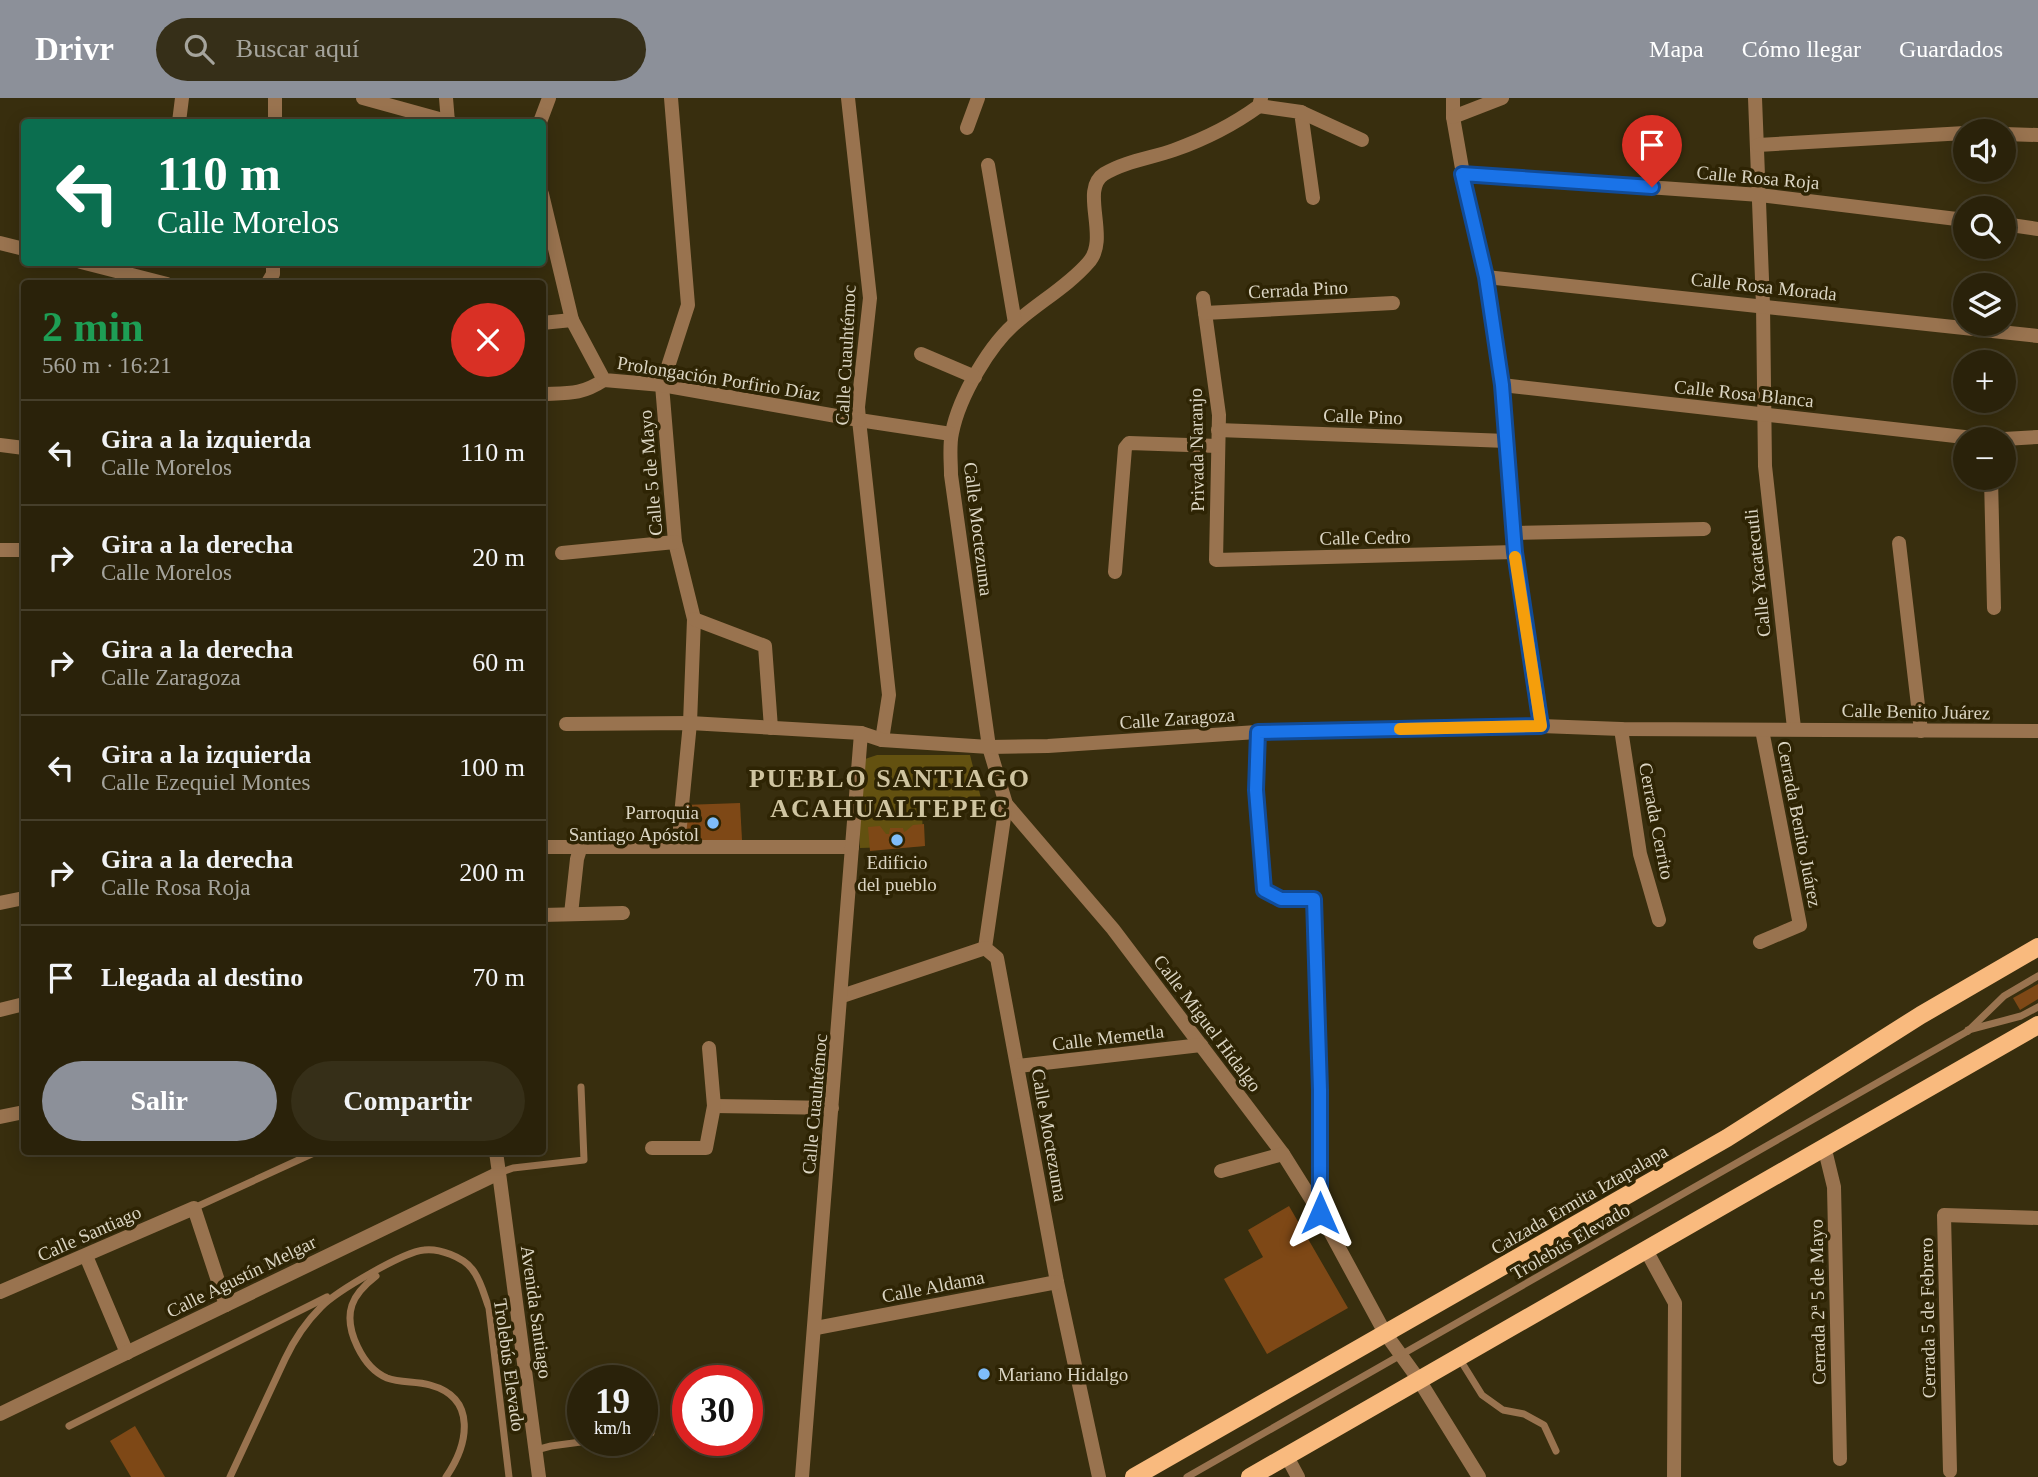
<!DOCTYPE html>
<html lang="es">
<meta charset="utf-8">
<style>
:root{--surface:#2a220a;--page:#362f18;--text:#f1f3f6;--muted:#a5a49c;--line:#463f2b;--accent:#8c9099}
body{margin:0;font-family:Georgia,serif;background:var(--page);color:var(--text);height:100vh;display:flex;flex-direction:column;font-size:26px;white-space:nowrap}
*{box-sizing:border-box;margin:0}
p{font-size:23px;color:var(--muted)}
.icon{flex:none;width:38px;height:38px;fill:none;stroke:currentColor;stroke-width:2;stroke-linecap:round;stroke-linejoin:round}
.map{position:relative;flex:1;overflow:hidden}
.sheet{position:absolute;left:21px;top:182px;width:525px;height:875px;display:flex;flex-direction:column;background:var(--surface);border-radius:7px;box-shadow:0 4px 18px #0003,0 0 0 2px var(--line)}
.sheet>*{flex:none}
.banner{position:absolute;left:21px;top:21px;width:525px;height:147px;border-radius:7px;box-shadow:0 4px 18px #0003,0 0 0 2px var(--line);background:#0b6e4f;color:#fff;overflow:hidden}
.buttons{position:absolute;left:1953px;top:21px;display:grid;gap:14px}
.buttons a{display:grid;place-items:center;width:63px;height:63px;border-radius:50%;background:var(--surface);box-shadow:0 4px 18px #0003,0 0 0 2px var(--line);font-size:35px}
.speed{position:absolute;left:567px;top:1267px;display:flex;gap:14px;font-size:35px;font-weight:700;text-align:center}
.speed>*{display:grid;place-content:center;width:91px;height:91px;border-radius:50%;background:var(--surface);box-shadow:0 4px 18px #0003,0 0 0 2px var(--line);line-height:1}
.speed small{font-size:18px;font-weight:400}
.speed .limit{border:10px solid #d22;background:#fff;color:#111}
.pin{position:absolute;display:grid;place-items:center;width:60px;height:60px;color:#fff;margin:-72px -30px;border-radius:50% 50% 50% 0;rotate:-45deg;box-shadow:0 0 7px #0007}
.pin .icon{rotate:45deg}
.me{position:absolute;width:77px;margin:-38px;rotate:0deg;stroke-linejoin:round;filter:drop-shadow(0 0 5px #0008)}
.turn{display:flex;align-items:center;gap:24px;height:147px;padding:0 21px;font-size:32px}
.turn .icon{width:91px;height:91px;stroke-width:2.5}
.turn b{display:block;font-size:49px;line-height:60px}
.round{display:grid;place-items:center;flex:none;width:74px;height:74px;border-radius:37px;background:var(--page)}
.overview{display:flex;align-items:center;justify-content:space-between;height:119px;padding:0 21px}
h1{font-size:42px;font-weight:700;line-height:52px;color:#1e9e55}
.action{display:flex;gap:14px;margin-top:auto;padding:14px 21px}
.action a{flex:1;height:80px;border-radius:42px;background:var(--accent);color:#fff;font-size:28px;font-weight:700;line-height:80px;text-align:center}
.action a+a{background:var(--page);color:var(--text)}
ul{padding:0;list-style:none}
li{display:flex;align-items:center;gap:21px;height:105px;padding:0 21px;border-top:2px solid var(--line)}
li div{flex:1}
li b{display:block;font-size:26px}
li em{font-style:normal}
header{display:flex;align-items:center;gap:42px;box-sizing:border-box;height:98px;padding:0 35px;background:var(--accent);color:#fff}
header strong{font-size:33px}
nav{display:flex;gap:38px;margin-inline-start:auto;font-size:24px}
.search{width:490px;height:63px;background:var(--page);display:flex;align-items:center;gap:18px;box-sizing:border-box;padding:0 24px;border-radius:38px;color:var(--muted);font-size:26px}
.map>svg:first-child{display:block}
</style>
<header>
<strong>Drivr</strong>
<div class="search"><svg class="icon" aria-label="search" viewBox="0 0 24 24"><circle cx="10" cy="10" r="6"/><path d="M15 15l6 6"/></svg>Buscar aquí</div>
<nav><a>Mapa</a><a>Cómo llegar</a><a>Guardados</a></nav>
</header>
<div class="map">
<svg width="2038" height="1379" viewBox="0 0 2038 1379">
<rect width="100%" height="100%" fill="#382e0e"/>
<path fill="#635110" d="M877 657H970L983 708H922L923 748 860 750 858 698 865 661Z"/>
<g fill="#7e4816">
<path d="M740 705 742 742 686 743 684 707Z"/>
<path d="M924 726 925 748 870 753 868 729 880 728 886 736H889L890 730H903L904 734 906 733 913 727Z"/>
<path d="M2038 886V901L2020 912 2013 900Z"/>
<path d="M1289 1108 1348 1210 1267 1256 1224 1181 1263 1159 1248 1132Z"/>
<path d="M135 1328 165 1379H131L110 1343Z"/>
</g>
<g fill="none" stroke-linecap="round" stroke-linejoin="round">
<g stroke="#99734f" stroke-width="7">
<path d="M1968 932 2021 918 2038 909"/>
<path d="M1968 933 2004 898 2038 878"/>
<path d="M499 1075 513 1070 584 1062 581 989"/>
<path d="M194 1110 316 1054"/>
<path d="M376 1178C367 1185 356 1195 352 1207 344 1231 363 1270 387 1280 400 1285 416 1283 430 1287 478 1300 468 1347 446 1379"/>
<path d="M1459 1260 1482 1297 1503 1312 1524 1316 1544 1327 1556 1353"/>
<path d="M69 1328 327 1199"/>
<path d="M642 1336 651 1335"/>
<path d="M536 1352 551 1348 596 1342"/>
<path d="M230 1379 285 1261C294 1242 306 1224 321 1209 337 1193 403 1154 424 1152 439 1150 463 1159 472 1171 481 1182 484 1197 489 1210L509 1379"/>
</g>
<g stroke="#99734f" stroke-width="14">
<path d="M446 0 448 24"/>
<path d="M671 0 688 207 662 287 675 444 694 521 690 625 678 748"/>
<path d="M1261 0 1259 8C1233 27 1205 41 1174 52 1152 60 1125 63 1104 76 1079 92 1111 141 1088 165 1069 187 1041 203 1019 222 990 245 959 299 952 335 949 348 951 363 951 377L989 649 1006 706 1113 831 1283 1056 1320 1115 1385 1235"/>
<path d="M1453 0V19L1463 76 1486 179 1502 287 1515 454 1541 628"/>
<path d="M1755 0 1763 207 1765 368 1794 630"/>
<path d="M1259 8 1301 14 1313 100"/>
<path d="M1301 14 1362 42"/>
<path d="M1453 19 1502 0"/>
<path d="M179 24 182 0"/>
<path d="M540 24 549 0"/>
<path d="M967 30 978 0"/>
<path d="M2004 36 2038 37"/>
<path d="M1758 47 1965 35"/>
<path d="M988 67 1015 225"/>
<path d="M1463 76 1760 97 1965 122"/>
<path d="M2004 126 2038 131"/>
<path d="M1486 179 2038 238"/>
<path d="M1203 200 1219 317 1216 462 1515 454"/>
<path d="M1205 215 1393 205"/>
<path d="M542 225 572 222"/>
<path d="M921 256 975 279"/>
<path d="M1502 287 1982 341"/>
<path d="M542 296C569 295 581 297 604 282"/>
<path d="M859 322 951 336"/>
<path d="M1218 332 1507 343"/>
<path d="M2004 341 2038 339"/>
<path d="M0 347 24 350"/>
<path d="M1991 380 1994 510"/>
<path d="M1514 435 1704 431"/>
<path d="M1899 445 1921 633"/>
<path d="M0 452H24"/>
<path d="M562 455 675 444"/>
<path d="M1115 474 1125 350 1129 345 1218 348"/>
<path d="M694 521 765 548 771 630"/>
<path d="M566 626 690 625 861 635"/>
<path d="M1621 631 1640 756 1659 822"/>
<path d="M1257 634 1256 692 1264 792 1281 801H1314L1320 992V1114"/>
<path d="M1006 706 985 850 997 860 1057 1184 1099 1379"/>
<path d="M547 749H852"/>
<path d="M0 805 24 800"/>
<path d="M571 816 577 761 581 748"/>
<path d="M542 817 623 815"/>
<path d="M1760 844 1800 827 1762 632"/>
<path d="M842 898 985 850"/>
<path d="M0 912 24 906"/>
<path d="M1018 968 1201 947"/>
<path d="M714 1008 832 1010"/>
<path d="M0 1019 24 1014"/>
<path d="M1824 1048 1834 1089 1840 1361"/>
<path d="M652 1050H706L714 1008 709 950"/>
<path d="M496 1054 499 1075"/>
<path d="M1221 1073 1283 1056"/>
<path d="M1646 1152 1675 1205 1674 1379"/>
<path d="M86 1158 127 1255"/>
<path d="M0 1194 194 1110 226 1207"/>
<path d="M816 1230 1057 1184"/>
<path d="M1285 1359 1291 1366 1298 1379"/>
<path d="M1950 1373 1944 1117 2038 1120"/>
</g>
<g stroke="#99734f" stroke-width="14">
<path d="M363 0 450 24"/>
<path d="M848 0 870 200 858 309 859 322 889 597 882 642"/>
<path d="M275 24V0"/>
<path d="M542 96 572 222 604 282 662 287 859 322"/>
<path d="M0 145 24 151"/>
<path d="M81 164 167 186"/>
<path d="M267 186 273 176V164"/>
<path d="M1385 1235 1419 1282 1479 1379"/>
<path d="M0 1316 499 1075 539 1379"/>
<path d="M802 1379 861 635 882 642 989 649 1048 648 1257 634 1541 628 1621 631 2038 633"/>
</g>
<g stroke="#f9ba7e" stroke-width="18">
<path d="M1134 1379 1727 1040 1921 917 2038 849"/>
<path d="M1250 1379 2038 927"/>
</g>
<path stroke="#99734f" stroke-width="7" d="M1187 1379 1968 933"/>
</g>
<g fill="none" stroke-linecap="round" stroke-linejoin="round">
<g stroke="#114b97" stroke-width="18">
<path id="route" d="M1320 1115V992L1314 801H1281L1264 792 1256 692 1258 634 1541 628 1515 454 1502 287 1486 179 1462 76 1652 89"/>
</g>
<use href="#route" stroke="#1a73e8" stroke-width="12"/>
<path stroke="#f59e0b" stroke-width="12" d="M1400 631 1541 628 1515 459"/>
</g>
<g fill="#7fbdfa" stroke="#2e2404" stroke-width="2.5">
<circle cx="713" cy="725" r="7"/>
<circle cx="897" cy="742" r="7"/>
<circle cx="984" cy="1276" r="7"/>
</g>
<g text-anchor="middle" stroke-width="7" stroke-linejoin="round" paint-order="stroke">
<g font-size="19" fill="#dbd5c3" stroke="#2e2404">
<text transform="translate(1758 79) rotate(5)" y="7">Calle Rosa Roja</text>
<text transform="translate(1764 188) rotate(6)" y="7">Calle Rosa Morada</text>
<text transform="translate(1298 191) rotate(-3)" y="7">Cerrada Pino</text>
<text transform="translate(845 257) rotate(-87)" y="7">Calle Cuauhtémoc</text>
<text transform="translate(719 280) rotate(9)" y="7">Prolongación Porfirio Díaz</text>
<text transform="translate(1744 295) rotate(6)" y="7">Calle Rosa Blanca</text>
<text transform="translate(1363 318) rotate(2)" y="7">Calle Pino</text>
<text transform="translate(1196 352) rotate(-91)" y="7">Privada Naranjo</text>
<text transform="translate(650 375) rotate(-95)" y="7">Calle 5 de Mayo</text>
<text transform="translate(979 431) rotate(83)" y="7">Calle Moctezuma</text>
<text transform="translate(1365 439) rotate(-1)" y="7">Calle Cedro</text>
<text transform="translate(1757 475) rotate(-96)" y="7">Calle Yacatecutli</text>
<text transform="translate(1916 613) rotate(1)" y="7">Calle Benito Juárez</text>
<text transform="translate(1177 620) rotate(-4)" y="7">Calle Zaragoza</text>
<text transform="translate(1657 723) rotate(79)" y="7">Cerrada Cerrito</text>
<text transform="translate(1800 726) rotate(79)" y="7">Cerrada Benito Juárez</text>
<text transform="translate(1208 925) rotate(53)" y="7">Calle Miguel Hidalgo</text>
<text transform="translate(1108 939) rotate(-7)" y="7">Calle Memetla</text>
<text transform="translate(814 1006) rotate(-85)" y="7">Calle Cuauhtémoc</text>
<text transform="translate(1050 1037) rotate(80)" y="7">Calle Moctezuma</text>
<text transform="translate(1579 1101) rotate(-30)" y="7">Calzada Ermita Iztapalapa</text>
<text transform="translate(89 1135) rotate(-24)" y="7">Calle Santiago</text>
<text transform="translate(1570 1143) rotate(-30)" y="7">Trolebús Elevado</text>
<text transform="translate(241 1178) rotate(-26)" y="7">Calle Agustín Melgar</text>
<text transform="translate(933 1188) rotate(-11)" y="7">Calle Aldama</text>
<text transform="translate(1817 1204) rotate(-91)" y="7">Cerrada 2ª 5 de Mayo</text>
<text transform="translate(537 1214) rotate(82)" y="7">Avenida Santiago</text>
<text transform="translate(1927 1220) rotate(-91)" y="7">Cerrada 5 de Febrero</text>
<text transform="translate(510 1267) rotate(82)" y="7">Trolebús Elevado</text>
</g>
<g font-size="19" fill="#dbd5c3" stroke="#2e2404" text-anchor="end">
<text x="699" y="721">Parroquia<tspan x="699" dy="22">Santiago Apóstol</tspan></text>
<text x="897" y="771" text-anchor="middle">Edificio<tspan x="897" dy="22">del pueblo</tspan></text>
<text x="998" y="1283" text-anchor="start">Mariano Hidalgo</text>
</g>
<g font-size="26" font-weight="bold" letter-spacing="2" fill="#cfc4a0" stroke="#2e2404">
<text x="890" y="689">PUEBLO SANTIAGO<tspan x="890" dy="30">ACAHUALTEPEC</tspan></text>
</g>
</g>
</svg>
<div class="buttons">
<a><svg class="icon" aria-label="sound" viewBox="0 0 24 24"><path d="M4 9h4l5-4v14l-5-4H4zM17 9q2 3 0 6"/></svg></a>
<a><svg class="icon" aria-label="search" viewBox="0 0 24 24"><circle cx="10" cy="10" r="6"/><path d="M15 15l6 6"/></svg></a>
<a><svg class="icon" aria-label="layers" viewBox="0 0 24 24"><path d="M12 4l9 5-9 5-9-5zM3 14l9 5 9-5"/></svg></a>
<a>+</a>
<a>−</a>
</div>
<div class="speed"><div>19<small>km/h</small></div><div class="limit">30</div></div>
<div class="pin" style="left:1652px;top:89px;background:#d93025"><svg class="icon" aria-label="arrive" viewBox="0 0 24 24"><path d="M6 21V4h12l-3 4 3 4H6"/></svg></div>
<svg class="me" style="left:1320px;top:1115px" viewBox="-20 -20 40 40"><path d="M0-17L14 15 0 8-14 15z" fill="#1a73e8" stroke="#fff" stroke-width="4"/></svg>
<div class="banner">
<div class="turn"><svg class="icon" aria-label="left" viewBox="0 0 24 24"><path d="M17 20v-9H6M10 6l-5 5 5 5"/></svg><div><b>110 m</b>Calle Morelos</div></div>
</div>
<section class="sheet">
<div class="overview"><div><h1>2 min</h1><p>560 m · 16:21</p></div><a class="round" style="background:#d93025;color:#fff"><svg class="icon" aria-label="close" viewBox="0 0 24 24"><path d="M6 6l12 12M18 6L6 18"/></svg></a></div>
<ul>
<li><svg class="icon" aria-label="left" viewBox="0 0 24 24"><path d="M17 20v-9H6M10 6l-5 5 5 5"/></svg><div><b>Gira a la izquierda</b><p>Calle Morelos</p></div><em>110 m</em></li>
<li><svg class="icon" aria-label="right" viewBox="0 0 24 24"><path d="M7 20v-9h11M14 6l5 5-5 5"/></svg><div><b>Gira a la derecha</b><p>Calle Morelos</p></div><em>20 m</em></li>
<li><svg class="icon" aria-label="right" viewBox="0 0 24 24"><path d="M7 20v-9h11M14 6l5 5-5 5"/></svg><div><b>Gira a la derecha</b><p>Calle Zaragoza</p></div><em>60 m</em></li>
<li><svg class="icon" aria-label="left" viewBox="0 0 24 24"><path d="M17 20v-9H6M10 6l-5 5 5 5"/></svg><div><b>Gira a la izquierda</b><p>Calle Ezequiel Montes</p></div><em>100 m</em></li>
<li><svg class="icon" aria-label="right" viewBox="0 0 24 24"><path d="M7 20v-9h11M14 6l5 5-5 5"/></svg><div><b>Gira a la derecha</b><p>Calle Rosa Roja</p></div><em>200 m</em></li>
<li><svg class="icon" aria-label="arrive" viewBox="0 0 24 24"><path d="M6 21V4h12l-3 4 3 4H6"/></svg><div><b>Llegada al destino</b></div><em>70 m</em></li>
</ul>
<div class="action"><a>Salir</a><a>Compartir</a></div>
</section>
</div>
